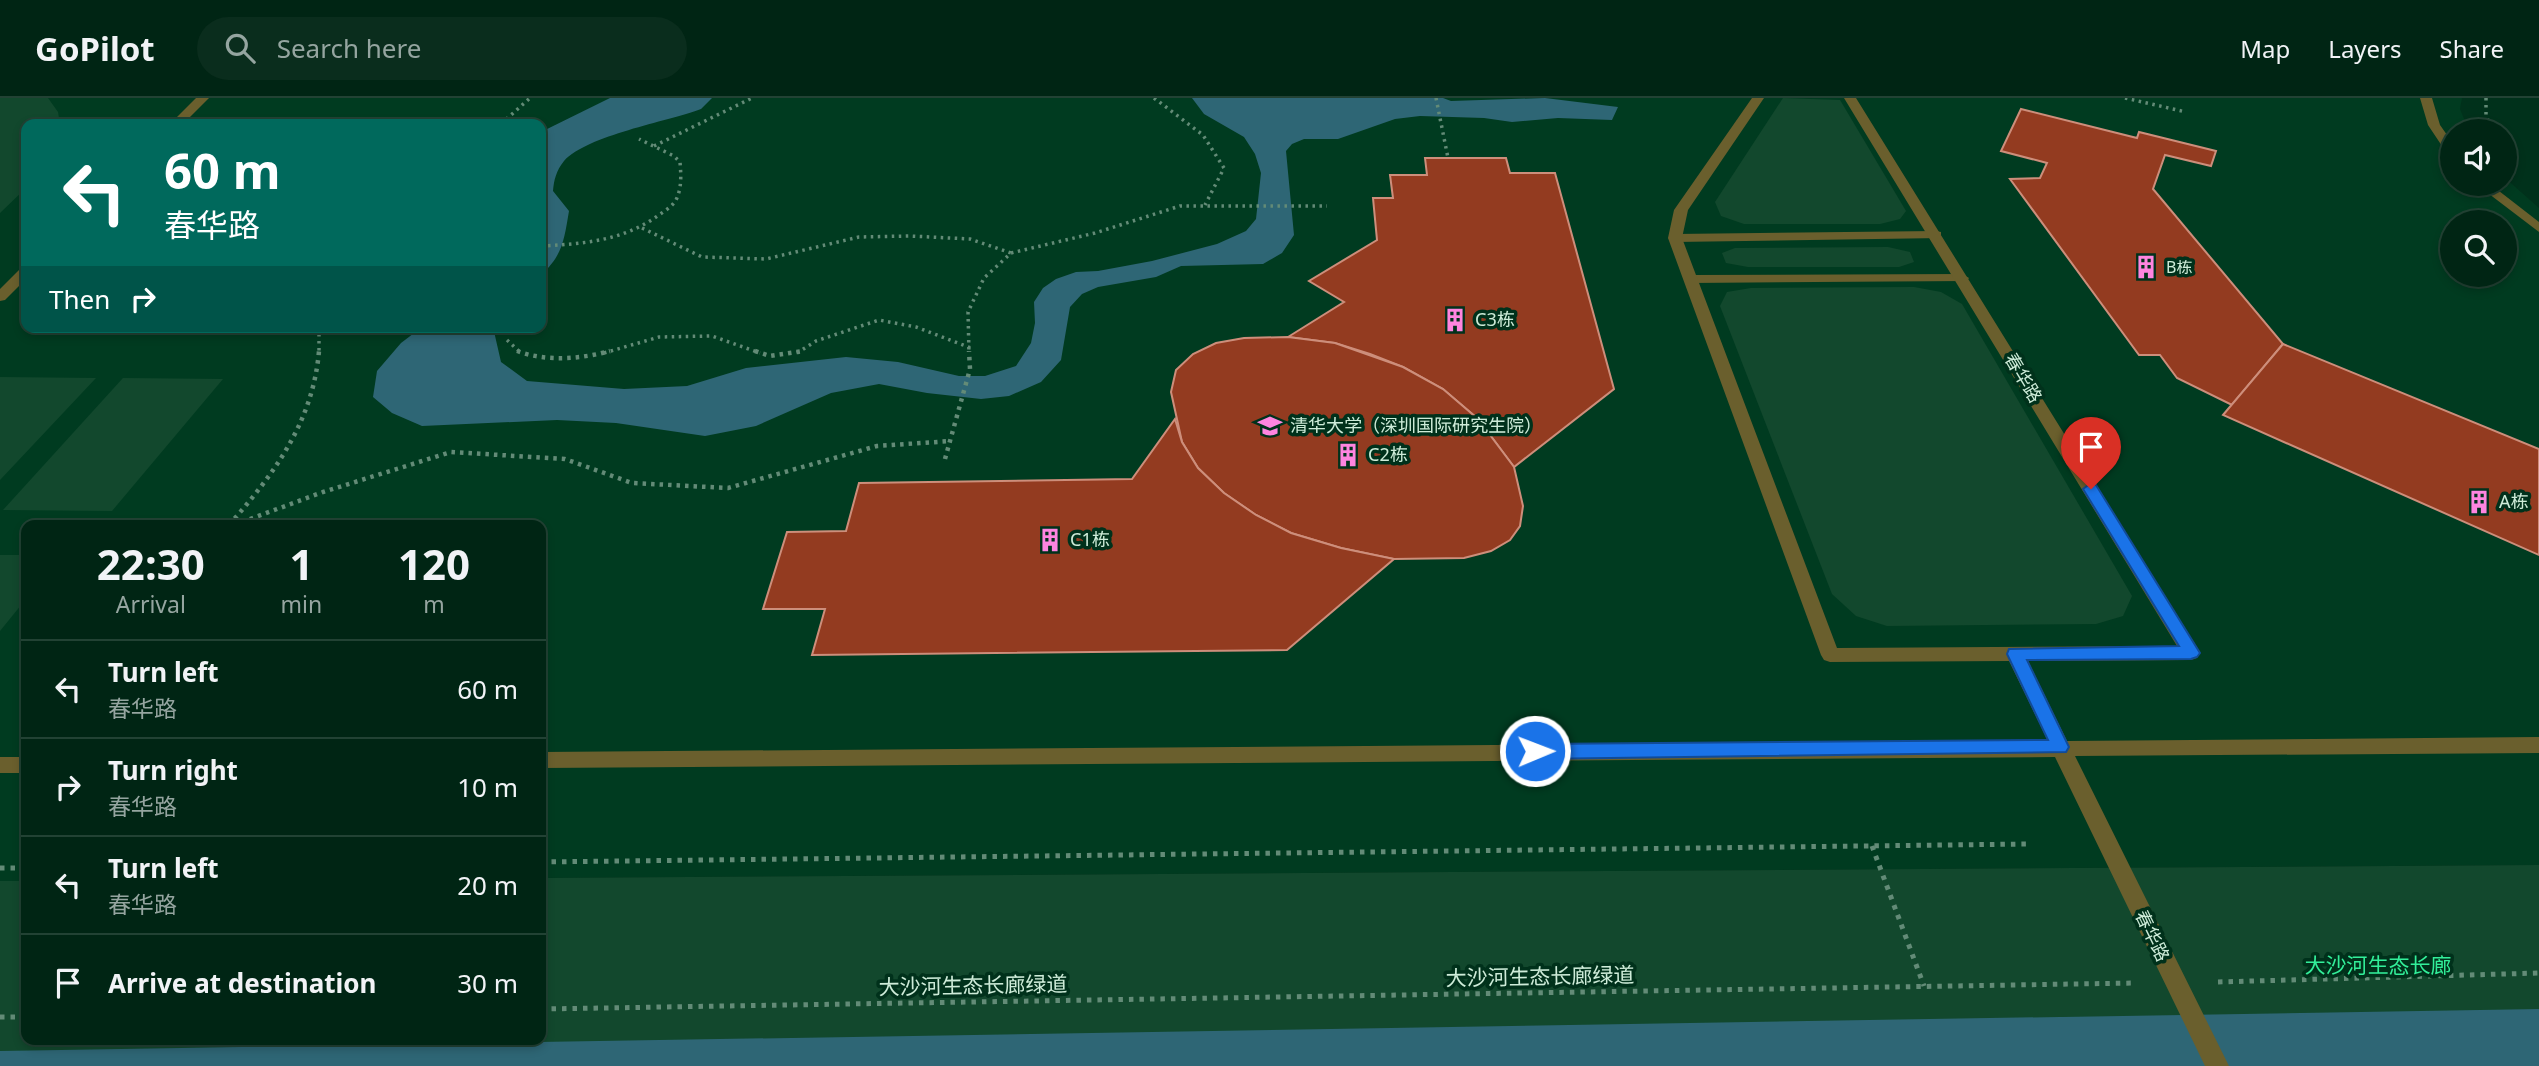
<!DOCTYPE html>
<meta charset="utf-8">
<style>
:root{--surface:#002514;--page:#0a2d1d;--text:#f1f3f6;--muted:#95a5a0;--line:#224234}
body{margin:0;font-family:"Noto Sans","Noto Sans SC",sans-serif;background:var(--page);color:var(--text);height:100vh;display:flex;flex-direction:column;font-size:26px;white-space:nowrap}
*{box-sizing:border-box;margin:0}
p{font-size:23px;color:var(--muted)}
.icon{flex:none;width:38px;height:38px;fill:none;stroke:currentColor;stroke-width:2;stroke-linecap:round;stroke-linejoin:round}
.map{position:relative;flex:1;overflow:hidden}
.details{position:absolute;left:21px;top:422px;width:525px;height:525px;display:flex;flex-direction:column;background:var(--surface);border-radius:14px;box-shadow:0 4px 10px #0003,0 0 0 2px var(--line)}
.details>*{flex:none}
.banner{position:absolute;left:21px;top:21px;width:525px;height:214px;border-radius:14px;box-shadow:0 4px 10px #0003,0 0 0 2px var(--line);background:#00695c;color:#fff;overflow:hidden}
.fabs{position:absolute;left:2440px;top:21px;display:grid;gap:14px}
.fabs a{display:grid;place-items:center;width:77px;height:77px;border-radius:50%;background:var(--surface);box-shadow:0 4px 10px #0003,0 0 0 2px var(--line);font-size:35px}
.pin{position:absolute;display:grid;place-items:center;width:60px;height:60px;color:#fff;margin:-72px -30px;border-radius:50% 50% 50% 0;rotate:-45deg;box-shadow:0 0 7px #0007}
.pin .icon{rotate:45deg}
.me{position:absolute;width:77px;margin:-38px;rotate:89deg;stroke-linejoin:round;filter:drop-shadow(0 0 5px #0008)}
.turn{display:flex;align-items:center;gap:24px;height:147px;padding:0 28px;font-size:32px}
.turn .icon{width:91px;height:91px;stroke-width:2.5}
.turn b{display:block;font-size:49px;line-height:60px}
.then{display:flex;align-items:center;height:66px;padding:0 28px;background:#0003;gap:14px;font-size:26px}
.eta{display:flex;justify-content:space-evenly;align-items:center;height:119px;text-align:center}
.eta b{font-size:42px;font-weight:700;line-height:49px}
ul{padding:0;list-style:none}
li{display:flex;align-items:center;gap:21px;height:98px;padding:0 28px;border-top:2px solid var(--line)}
li div{flex:1}
li b{display:block;font-size:26px}
li em{font-style:normal}
header{display:flex;align-items:center;gap:42px;box-sizing:border-box;height:98px;padding:0 35px;background:var(--surface);border-bottom:2px solid var(--line)}
header strong{font-size:33px}
nav{display:flex;gap:38px;margin-inline-start:auto;font-size:24px}
.search{width:490px;height:63px;background:var(--page);display:flex;align-items:center;gap:18px;box-sizing:border-box;padding:0 24px;border-radius:38px;color:var(--muted);font-size:26px}
.map>svg:first-child{display:block}
</style>
<header>
<strong>GoPilot</strong>
<div class="search"><svg class="icon" aria-label="search" viewBox="0 0 24 24"><circle cx="10" cy="10" r="6"/><path d="M15 15l6 6"/></svg>Search here</div>
<nav><a>Map</a><a>Layers</a><a>Share</a></nav>
</header>
<div class="map">
<svg width="2539" height="968" viewBox="0 0 2539 968">
<rect width="100%" height="100%" fill="#00311b"/>
<path fill="#003b20" fill-rule="evenodd" d="M0 0H2462L2460 11 2469 33H2452V86H2504V79L2539 110V767L541 780V427H26V783H0ZM26 26H541V229H26ZM2452 124H2504V177H2452Z"/>
<g fill="#12482d">
<path d="M0 0H48L58 14 60 26H26V90L0 115Z"/>
<path d="M1783 0 1840 2 1906 113 1900 121 1880 126H1744L1721 118 1715 104Z"/>
<path d="M1888 149 1910 154 1914 164 1899 169H1748L1726 165 1722 155 1735 150Z"/>
<path d="M1914 189 1941 194 1962 206 2132 498 2123 518 2096 526 1887 528 1856 518 1832 496 1720 208 1727 194 1751 190Z"/>
<path d="M0 279 96 280 0 382Z"/>
<path d="M123 280 223 281 112 413 3 412Z"/>
<path d="M0 457H26V501L0 533Z"/>
<path d="M2539 767V968H0V783H26V942H541V780Z"/>
</g>
<g fill="#2e6675">
<path d="M610 0H712L701 11C666 24 588 37 564 63 556 73 554 82 553 93L569 113C564 142 563 157 541 177L543 124 541 121V34Z"/>
<path d="M1192 0H1443L1451 3 1545 0 1618 9 1612 22 1558 20 1512 24 1484 20 1420 18 1395 21 1338 41H1304L1292 46 1286 53 1294 137 1282 155 1263 166 1181 168 1156 179 1098 189 1082 196 1070 209 1061 262 1041 284 1009 298 981 301 927 295 879 286 831 295 756 328 705 338 616 325 557 322 422 328 392 315 373 299 377 273 401 245 422 229H493L501 264 527 283 624 291 687 288 746 270 846 259 898 264 959 278H985L1016 268 1031 245 1035 225 1034 204 1043 190 1056 181 1076 174 1098 173 1152 163 1217 146 1246 133 1256 121 1261 75 1255 56 1244 39 1204 16Z"/>
<path d="M2539 911V968H0V953Z"/>
</g>
<g fill="#933b20" stroke="#cd8e7b" stroke-width="2">
<path d="M2021 11 2137 40 2139 34 2216 53 2211 68 2165 57 2153 91 2283 246 2232 307 2177 280 2160 257H2139L2010 81 2040 80 2047 65 2001 53Z"/>
<path d="M1425 60H1506L1510 75H1555L1614 291 1514 369 1478 321 1443 291 1403 269 1370 256 1335 245 1288 239 1344 204 1309 183 1377 142 1373 100H1393L1390 77H1427Z"/>
<path d="M1288 239 1335 245 1403 269 1443 291 1478 321 1514 369 1523 408 1520 428 1510 442 1491 453 1464 460 1394 461 1341 450 1291 435 1256 417 1224 395 1198 370 1182 344 1171 294 1176 272 1193 256 1216 245 1244 240Z"/>
<path d="M2283 246 2539 351V457L2223 317Z"/>
<path d="M1175 321 1182 344 1198 370 1224 395 1256 417 1291 435 1341 450 1394 461 1287 552 812 557 825 511H763L787 434 846 433 859 385 1132 381Z"/>
</g>
<g fill="none" stroke-linecap="round" stroke-linejoin="round">
<g stroke="#638b77" stroke-width="3.5" stroke-dasharray="2.5 4.5" stroke-linecap="butt">
<path d="M1154 0 1203 37 1224 70 1205 107"/>
<path d="M1436 0 1448 60"/>
<path d="M2125 0 2186 14"/>
<path d="M2486 0V17L2492 33"/>
<path d="M501 26 530 0"/>
<path d="M654 48 752 0"/>
<path d="M2504 53 2517 69"/>
<path d="M642 130 702 159 766 161 859 139 910 138 970 141 1011 155 984 180 968 214 969 255"/>
<path d="M541 148C582 146 621 143 656 119 663 114 672 109 676 102 682 90 681 76 680 64L674 58 639 41"/>
<path d="M1011 155 1095 135 1180 108H1327"/>
<path d="M319 229V255"/>
<path d="M507 242 521 255"/>
<path d="M604 255 659 239 712 238 760 255"/>
<path d="M797 255 816 243 879 222 916 229 971 250"/>
</g>
<g stroke="#638b77" stroke-width="4.5" stroke-dasharray="3.5 5" stroke-linecap="butt">
<path d="M517 253C546 264 581 261 610 253"/>
<path d="M755 253 770 258 803 253"/>
<path d="M945 361 970 271 969 253"/>
<path d="M229 427C274 376 313 324 319 253"/>
<path d="M234 427 323 394 451 354 565 361 632 385 728 390 877 348 951 343"/>
</g>
<g stroke="#638b77" stroke-width="5" stroke-dasharray="4.5 6" stroke-linecap="butt">
<path d="M1872 748 1924 888"/>
<path d="M541 764 2027 746"/>
<path d="M0 770H26"/>
<path d="M2218 884 2539 875"/>
<path d="M541 911 2136 885"/>
<path d="M0 919H26"/>
</g>
<g fill="#6a5f2d" fill-rule="evenodd">
<path d="M1936 133 1941 134V140L1675 144 1668 140 1675 136Z"/>
<path d="M1962 176 1969 180 1967 183 1691 185 1684 181 1691 177Z"/>
</g>
<g fill="#6a5f2d" fill-rule="evenodd">
<path d="M196 0H209L183 26H170Z"/>
<path d="M1752 0H1764L1688 112 1682 140 1837 550 2177 548 1844 0H1856L2200 555 2197 560 2191 562 2028 563 2067 643 2539 639V655L2075 658 2229 968H2205L2055 659 541 670V654L2048 643 2009 563 1830 564 1824 562 1821 557 1668 140 1674 112Z"/>
<path d="M2420 0H2432L2440 27 2452 44V58L2448 57 2428 27Z"/>
<path d="M2476 86H2490L2539 124V134Z"/>
<path d="M26 169V181L5 202 0 203V191L21 170Z"/>
<rect x="0" y="659" width="26" height="16"/>
</g>
</g>
<path fill="#1a73e8" stroke="#114b97" stroke-width="2" d="M2091 385 2096 387 2200 555 2197 559 2191 561 2027 562 2069 649 2066 654 1535 661 1529 659 1526 653 1529 648 1535 646 2048 642 2007 556 2009 551 2179 548 2083 391Z"/>
<defs>
<g id="building-bare" transform="scale(1.89)"><path d="M-4-6H4V6H1V3H-1V6H-4ZM-2.5-4.3h1.7v1.8h-1.7ZM.8-4.3h1.7v1.8H.8ZM-2.5-1h1.7V.8h-1.7ZM.8-1h1.7V.8H.8Z" fill="#fe85e0" stroke="#00311b" stroke-width="2.5" paint-order="stroke"/></g>
<g id="university-bare" transform="scale(1.89)"><path d="M0-5L7-2L0 1L-7-2ZM-4 1L0 2.5L4 1V4Q0 6-4 4Z" fill="#fe85e0" stroke="#00311b" stroke-width="2.5" paint-order="stroke"/></g>
</defs>
<g fill-rule="evenodd">
<use href="#building-bare" x="2146" y="169"/>
<use href="#building-bare" x="1455" y="222"/>
<use href="#university-bare" x="1270" y="328"/>
<use href="#building-bare" x="1348" y="357"/>
<use href="#building-bare" x="2479" y="404"/>
<use href="#building-bare" x="1050" y="442"/>
</g>
<g text-anchor="middle" stroke-width="7" stroke-linejoin="round" paint-order="stroke">
<g font-size="16" fill="#ceecd9" stroke="#00311b" text-anchor="start">
<text x="2166" y="175">B栋</text>
</g>
<g font-size="18" fill="#ceecd9" stroke="#00311b" text-anchor="start">
<text x="1475" y="228">C3栋</text>
<text x="1290" y="334">清华大学（深圳国际研究生院）</text>
<text x="1368" y="363">C2栋</text>
<text x="2499" y="410">A栋</text>
<text x="1070" y="448">C1栋</text>
</g>
<g font-size="18" fill="#ceecd9" stroke="#00311b">
<text transform="translate(2023 280) rotate(59)" y="6">春华路</text>
<text transform="translate(2152 838) rotate(64)" y="6">春华路</text>
</g>
<g font-size="21" fill="#32ef9a" stroke="#00311b">
<text x="2378" y="875">大沙河生态长廊</text>
</g>
<g font-size="21" fill="#ceecd9" stroke="#00311b">
<text transform="translate(1540 879) rotate(-1)" y="7">大沙河生态长廊绿道</text>
<text transform="translate(973 888) rotate(-1)" y="7">大沙河生态长廊绿道</text>
</g>
</g>
</svg>
<div class="fabs">
<a><svg class="icon" aria-label="sound" viewBox="0 0 24 24"><path d="M4 9h4l5-4v14l-5-4H4zM17 9q2 3 0 6"/></svg></a>
<a><svg class="icon" aria-label="search" viewBox="0 0 24 24"><circle cx="10" cy="10" r="6"/><path d="M15 15l6 6"/></svg></a>
</div>
<div class="pin" style="left:2091px;top:391px;background:#d93025"><svg class="icon" aria-label="arrive" viewBox="0 0 24 24"><path d="M6 21V4h12l-3 4 3 4H6"/></svg></div>
<svg class="me" style="left:1535px;top:653px" viewBox="-20 -20 40 40"><circle r="17" fill="#1a73e8" stroke="#fff" stroke-width="3"/><path d="M0-11L8 9 0 5-8 9z" fill="#fff"/></svg>
<div class="banner">
<div class="turn"><svg class="icon" aria-label="left" viewBox="0 0 24 24"><path d="M17 20v-9H6M10 6l-5 5 5 5"/></svg><div><b>60 m</b>春华路</div></div>
<div class="then">Then<svg class="icon" aria-label="right" viewBox="0 0 24 24"><path d="M7 20v-9h11M14 6l5 5-5 5"/></svg></div>
</div>
<section class="details">
<div class="eta">
<div><b>22:30</b><p>Arrival</p></div>
<div><b>1</b><p>min</p></div>
<div><b>120</b><p>m</p></div>
</div>
<ul>
<li><svg class="icon" aria-label="left" viewBox="0 0 24 24"><path d="M17 20v-9H6M10 6l-5 5 5 5"/></svg><div><b>Turn left</b><p>春华路</p></div><em>60 m</em></li>
<li><svg class="icon" aria-label="right" viewBox="0 0 24 24"><path d="M7 20v-9h11M14 6l5 5-5 5"/></svg><div><b>Turn right</b><p>春华路</p></div><em>10 m</em></li>
<li><svg class="icon" aria-label="left" viewBox="0 0 24 24"><path d="M17 20v-9H6M10 6l-5 5 5 5"/></svg><div><b>Turn left</b><p>春华路</p></div><em>20 m</em></li>
<li><svg class="icon" aria-label="arrive" viewBox="0 0 24 24"><path d="M6 21V4h12l-3 4 3 4H6"/></svg><div><b>Arrive at destination</b></div><em>30 m</em></li>
</ul>
</section>
</div>
